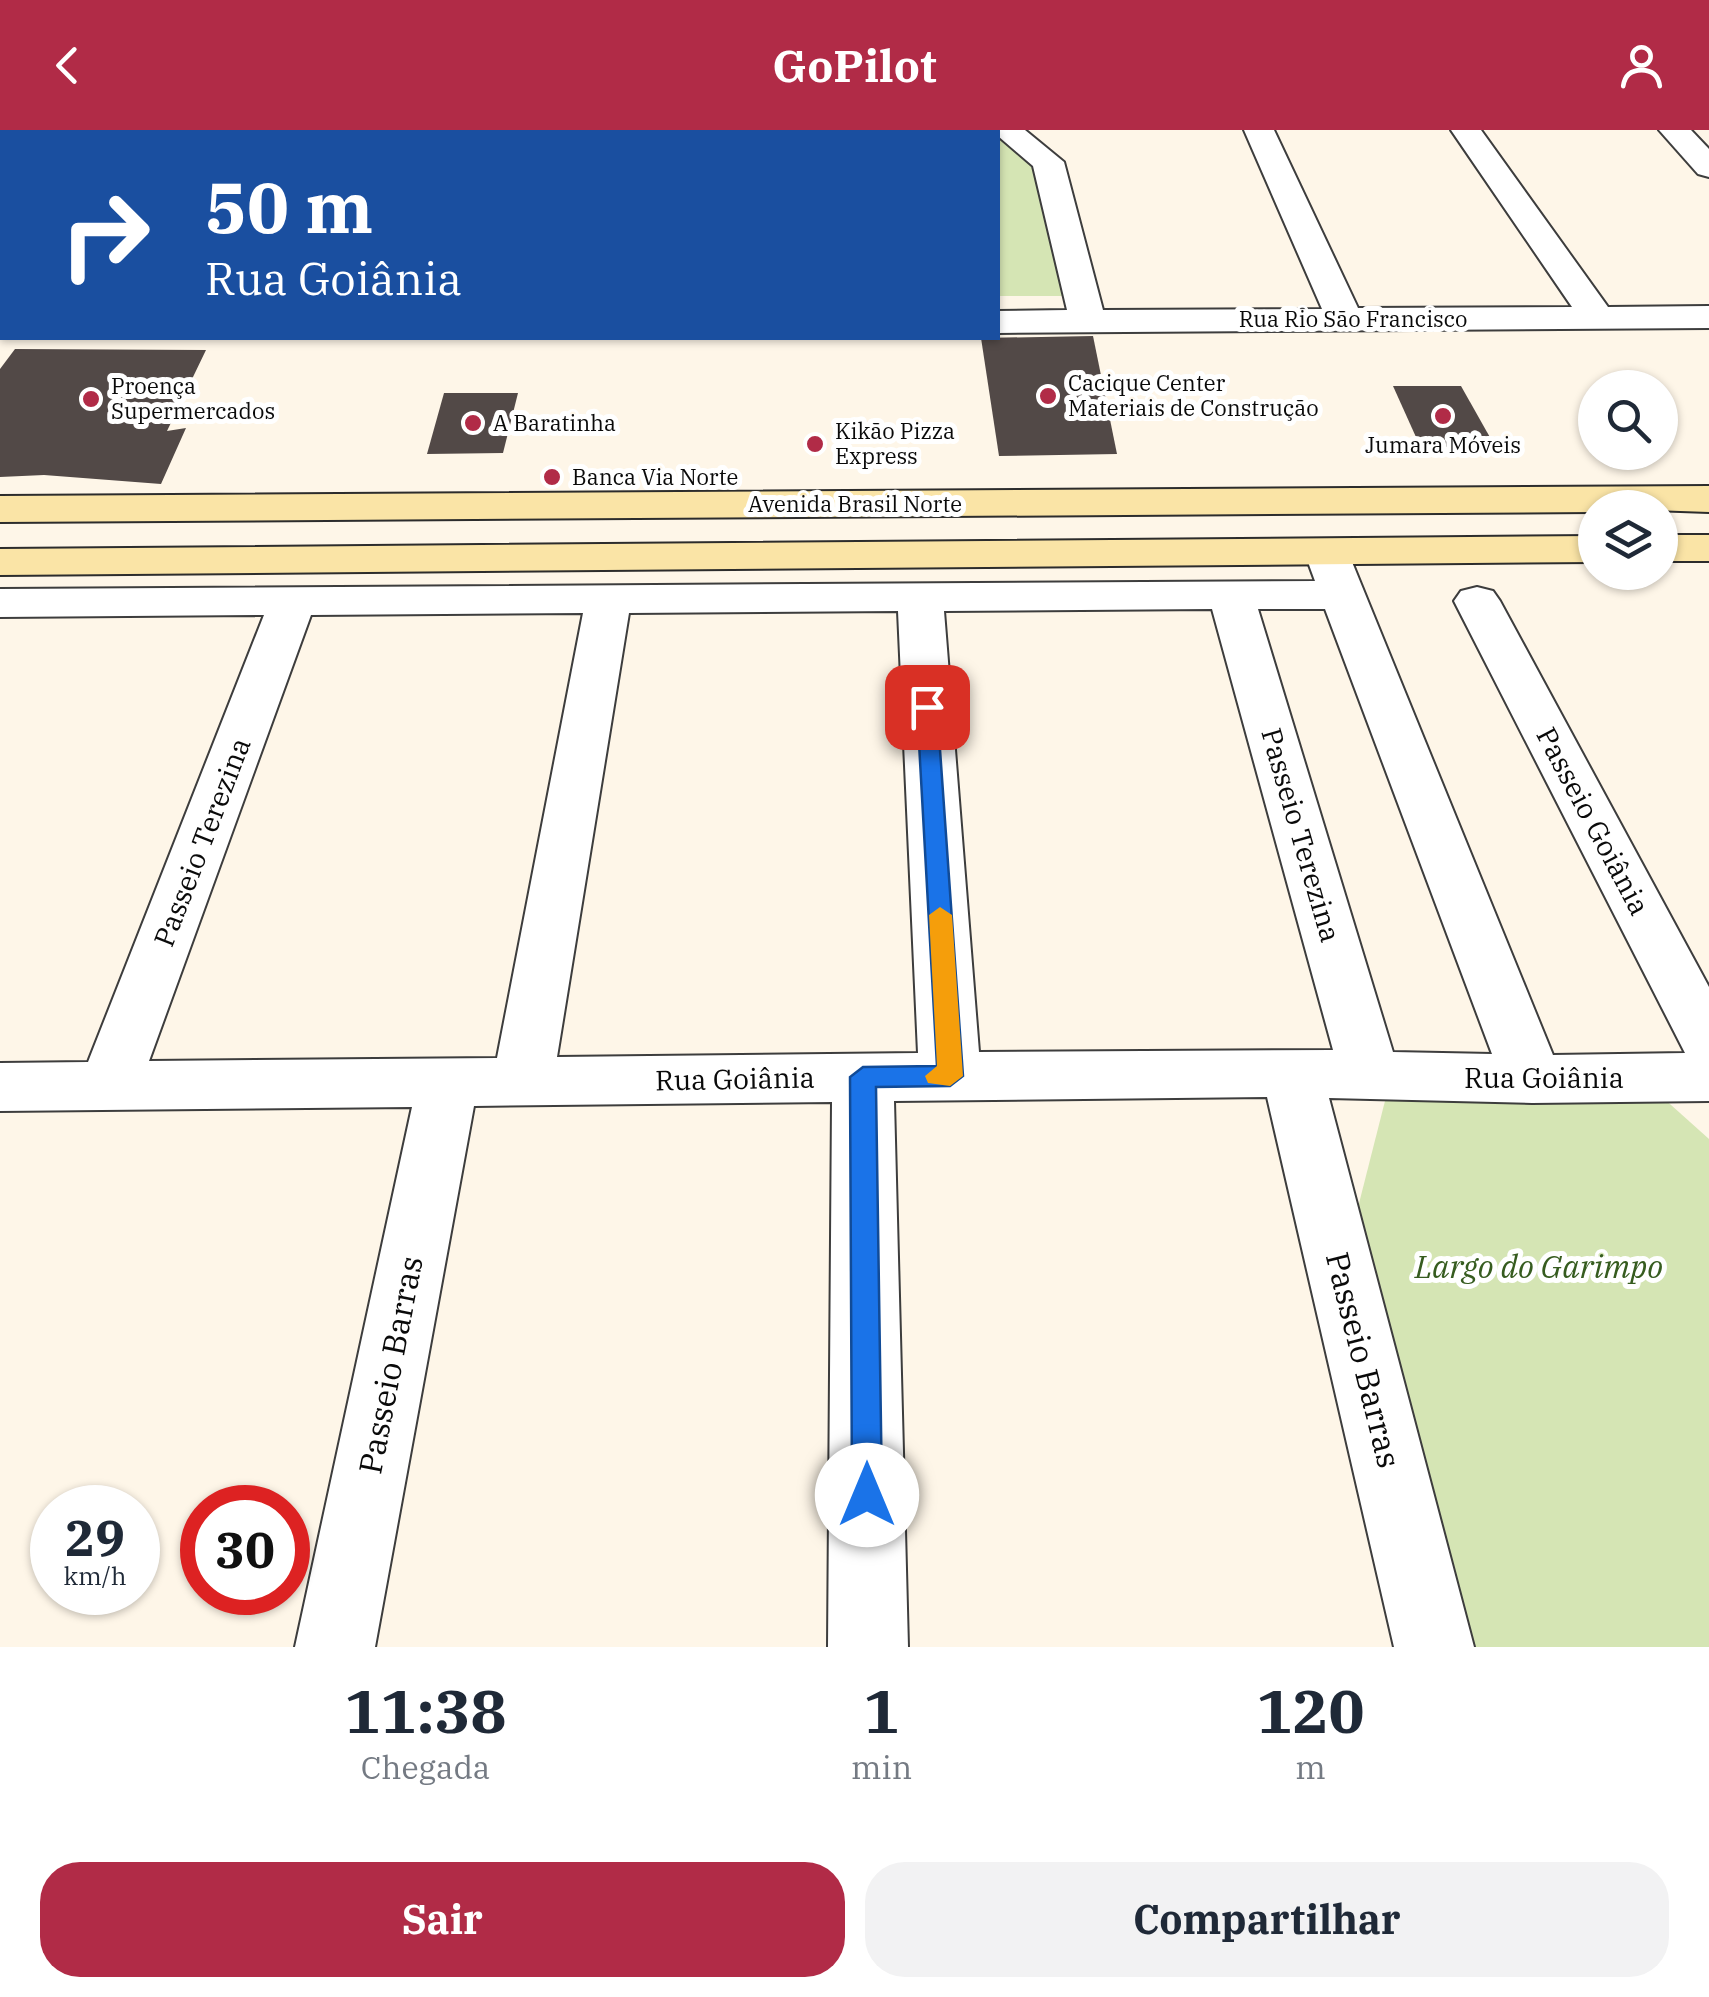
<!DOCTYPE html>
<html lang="pt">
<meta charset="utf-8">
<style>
:root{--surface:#fff;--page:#f2f2f3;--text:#1f2937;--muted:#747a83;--accent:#b12b47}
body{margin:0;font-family:"IBM Plex Serif",serif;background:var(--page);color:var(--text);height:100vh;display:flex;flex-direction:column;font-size:38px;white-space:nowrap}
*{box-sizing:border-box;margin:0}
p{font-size:32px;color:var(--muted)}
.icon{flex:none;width:55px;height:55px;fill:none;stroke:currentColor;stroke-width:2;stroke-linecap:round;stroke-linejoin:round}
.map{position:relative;height:1517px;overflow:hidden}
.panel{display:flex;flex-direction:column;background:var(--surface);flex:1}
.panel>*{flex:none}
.hud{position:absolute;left:0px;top:0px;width:1000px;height:210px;box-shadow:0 2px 8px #0004;background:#1a4fa0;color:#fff;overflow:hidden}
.buttons{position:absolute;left:1578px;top:240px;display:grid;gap:20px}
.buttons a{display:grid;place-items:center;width:100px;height:100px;border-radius:50%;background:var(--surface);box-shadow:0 2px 8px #0004;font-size:50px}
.speed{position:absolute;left:30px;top:1355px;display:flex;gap:20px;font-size:50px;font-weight:700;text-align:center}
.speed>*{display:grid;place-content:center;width:130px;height:130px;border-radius:50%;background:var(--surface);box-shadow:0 2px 8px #0004;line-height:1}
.speed small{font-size:25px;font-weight:400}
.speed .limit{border:15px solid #d22;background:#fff;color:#111}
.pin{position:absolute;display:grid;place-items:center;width:85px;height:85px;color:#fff;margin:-42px;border-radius:20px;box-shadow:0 5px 15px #0006}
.me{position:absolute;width:110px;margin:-55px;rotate:0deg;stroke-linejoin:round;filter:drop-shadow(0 0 8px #0008)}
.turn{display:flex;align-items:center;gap:35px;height:210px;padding:0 40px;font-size:45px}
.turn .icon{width:130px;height:130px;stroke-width:2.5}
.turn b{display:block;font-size:70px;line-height:85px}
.eta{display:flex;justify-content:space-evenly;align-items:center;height:170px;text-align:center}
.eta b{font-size:60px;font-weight:700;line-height:70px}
.cta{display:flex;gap:20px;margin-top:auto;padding:20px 40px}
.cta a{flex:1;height:115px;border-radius:40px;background:var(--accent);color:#fff;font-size:40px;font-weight:700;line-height:115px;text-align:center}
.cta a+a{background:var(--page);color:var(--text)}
header{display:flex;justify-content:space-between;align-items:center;height:130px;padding:0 40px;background:var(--accent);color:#fff;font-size:45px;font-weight:700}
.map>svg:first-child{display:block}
</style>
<header><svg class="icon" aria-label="back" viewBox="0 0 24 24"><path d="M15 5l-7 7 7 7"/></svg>GoPilot<svg class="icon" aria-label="person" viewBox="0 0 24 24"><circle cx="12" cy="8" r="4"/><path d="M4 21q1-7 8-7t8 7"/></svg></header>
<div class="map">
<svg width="1709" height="1517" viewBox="0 0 1709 1517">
<rect width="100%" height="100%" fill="#fef6e8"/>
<g fill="#d5e5b4">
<path d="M839 0H997L1041 33 1072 166H998V2H836Z"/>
<path d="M1661 966 1709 1009V1517H1467L1353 1097 1386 967Z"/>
</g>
<g fill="#524947">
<path d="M1093 206 1117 324 999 326 981 208Z"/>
<path d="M15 219 206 220 167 301 186 298 161 354 44 345 0 347V239Z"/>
<path d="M1393 256H1461L1496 318 1420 316Z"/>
<path d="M444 263H518L503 323 427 324Z"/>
</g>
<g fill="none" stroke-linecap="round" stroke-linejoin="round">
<g stroke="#3d3d3d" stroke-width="4">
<g id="street">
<rect x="576" y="0" width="30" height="2"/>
<path d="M991 0H1025L1064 32 1103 180 1322 179 1244 0H1274L1358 178 1572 177 1451 0H1481L1608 177 1709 176V198L998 203V181L1067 180 1033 36Z"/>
<path d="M1659 0H1691L1709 19V47L1698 44Z"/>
<path d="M1330 419 1346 423 1352 432 1553 925 1685 923 1454 471 1461 461 1477 457 1493 461 1500 471 1709 857V971L1532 973 1329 968 1474 1517H1394L1267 967 894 971 908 1517H828L832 972 474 976 375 1517H295L412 977 0 981V933L88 932 264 485 0 487V459L1315 451 1308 432 1314 423ZM1212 479 1333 920 979 922 944 481ZM1258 479H1325L1492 924 1393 922ZM898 481 918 923 557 927 629 483ZM583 483 497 928 149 931 311 485Z"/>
</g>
</g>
<g stroke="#2c2c2c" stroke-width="4">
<g id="secondary">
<path d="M1709 356V382L1595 378V382L0 392V366Z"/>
<rect x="1660" y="405" width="49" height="26"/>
<path d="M1595 406V432L0 445V419Z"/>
</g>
</g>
<use href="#street" fill="#fff" fill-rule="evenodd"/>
<use href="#secondary" fill="#fae4a6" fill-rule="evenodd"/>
</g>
<path fill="#1a73e8" stroke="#114b97" stroke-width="2.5" d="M927 570 937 577 963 946 950 956 876 957 882 1365 878 1375 867 1380 856 1375 852 1365 850 947 863 937 937 936 917 577Z"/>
<path fill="#f59e0b" d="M940 777 952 785 963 946 950 956 928 953 925 946 937 936 929 785Z"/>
<g fill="#b12b47" stroke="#fff" stroke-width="4">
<circle cx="1048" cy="266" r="10"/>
<circle cx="91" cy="269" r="10"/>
<circle cx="1443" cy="286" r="10"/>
<circle cx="473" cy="293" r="10"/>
<circle cx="815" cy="314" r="10"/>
<circle cx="552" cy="347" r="10"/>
</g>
<g text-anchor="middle" stroke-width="10" stroke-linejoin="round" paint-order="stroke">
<g font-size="22" fill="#0a0a0a" stroke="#fff">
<text x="1353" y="197">Rua Rio São Francisco</text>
<text x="855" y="382">Avenida Brasil Norte</text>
</g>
<g font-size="22" fill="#0a0a0a" stroke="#fff" text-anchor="start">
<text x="1068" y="261">Cacique Center<tspan x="1068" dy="25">Materiais de Construção</tspan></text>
<text x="111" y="264">Proença<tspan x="111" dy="25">Supermercados</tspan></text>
<text x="493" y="301">A Baratinha</text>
<text x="835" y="309">Kikão Pizza<tspan x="835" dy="25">Express</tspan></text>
<text x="1443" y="323" text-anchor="middle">Jumara Móveis</text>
<text x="572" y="355">Banca Via Norte</text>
</g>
<g font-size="28" fill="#0a0a0a" stroke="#fff">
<text transform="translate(1593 691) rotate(62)" y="10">Passeio Goiânia</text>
<text transform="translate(1301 705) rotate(74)" y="10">Passeio Terezina</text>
<text transform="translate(202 712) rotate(-69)" y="10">Passeio Terezina</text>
<text x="1544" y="958">Rua Goiânia</text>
<text transform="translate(735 949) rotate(-1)" y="10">Rua Goiânia</text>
</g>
<g font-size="32" font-style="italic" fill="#365c1f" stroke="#fff">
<text x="1539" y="1148">Largo do Garimpo</text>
</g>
<g font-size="32" fill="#0a0a0a" stroke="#fff">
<text transform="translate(1363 1230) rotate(76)" y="11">Passeio Barras</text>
<text transform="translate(391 1235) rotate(-79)" y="11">Passeio Barras</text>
</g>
</g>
</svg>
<div class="buttons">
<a><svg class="icon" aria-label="search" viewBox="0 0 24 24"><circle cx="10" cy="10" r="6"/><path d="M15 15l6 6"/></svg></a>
<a><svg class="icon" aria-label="layers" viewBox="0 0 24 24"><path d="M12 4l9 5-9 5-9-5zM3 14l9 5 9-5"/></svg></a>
</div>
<div class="speed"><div>29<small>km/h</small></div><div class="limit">30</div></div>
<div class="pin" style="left:927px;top:577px;background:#d93025"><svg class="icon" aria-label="arrive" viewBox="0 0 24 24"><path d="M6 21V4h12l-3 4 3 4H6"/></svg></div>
<svg class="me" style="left:867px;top:1365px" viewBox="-20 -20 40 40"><circle r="19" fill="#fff"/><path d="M0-13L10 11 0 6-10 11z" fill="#1a73e8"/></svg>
<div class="hud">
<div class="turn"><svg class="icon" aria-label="right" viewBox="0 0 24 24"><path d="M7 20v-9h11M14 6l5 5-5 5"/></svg><div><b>50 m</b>Rua Goiânia</div></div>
</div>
</div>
<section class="panel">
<div class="eta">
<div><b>11:38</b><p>Chegada</p></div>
<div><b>1</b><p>min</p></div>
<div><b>120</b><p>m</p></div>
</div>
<div class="cta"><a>Sair</a><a>Compartilhar</a></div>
</section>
